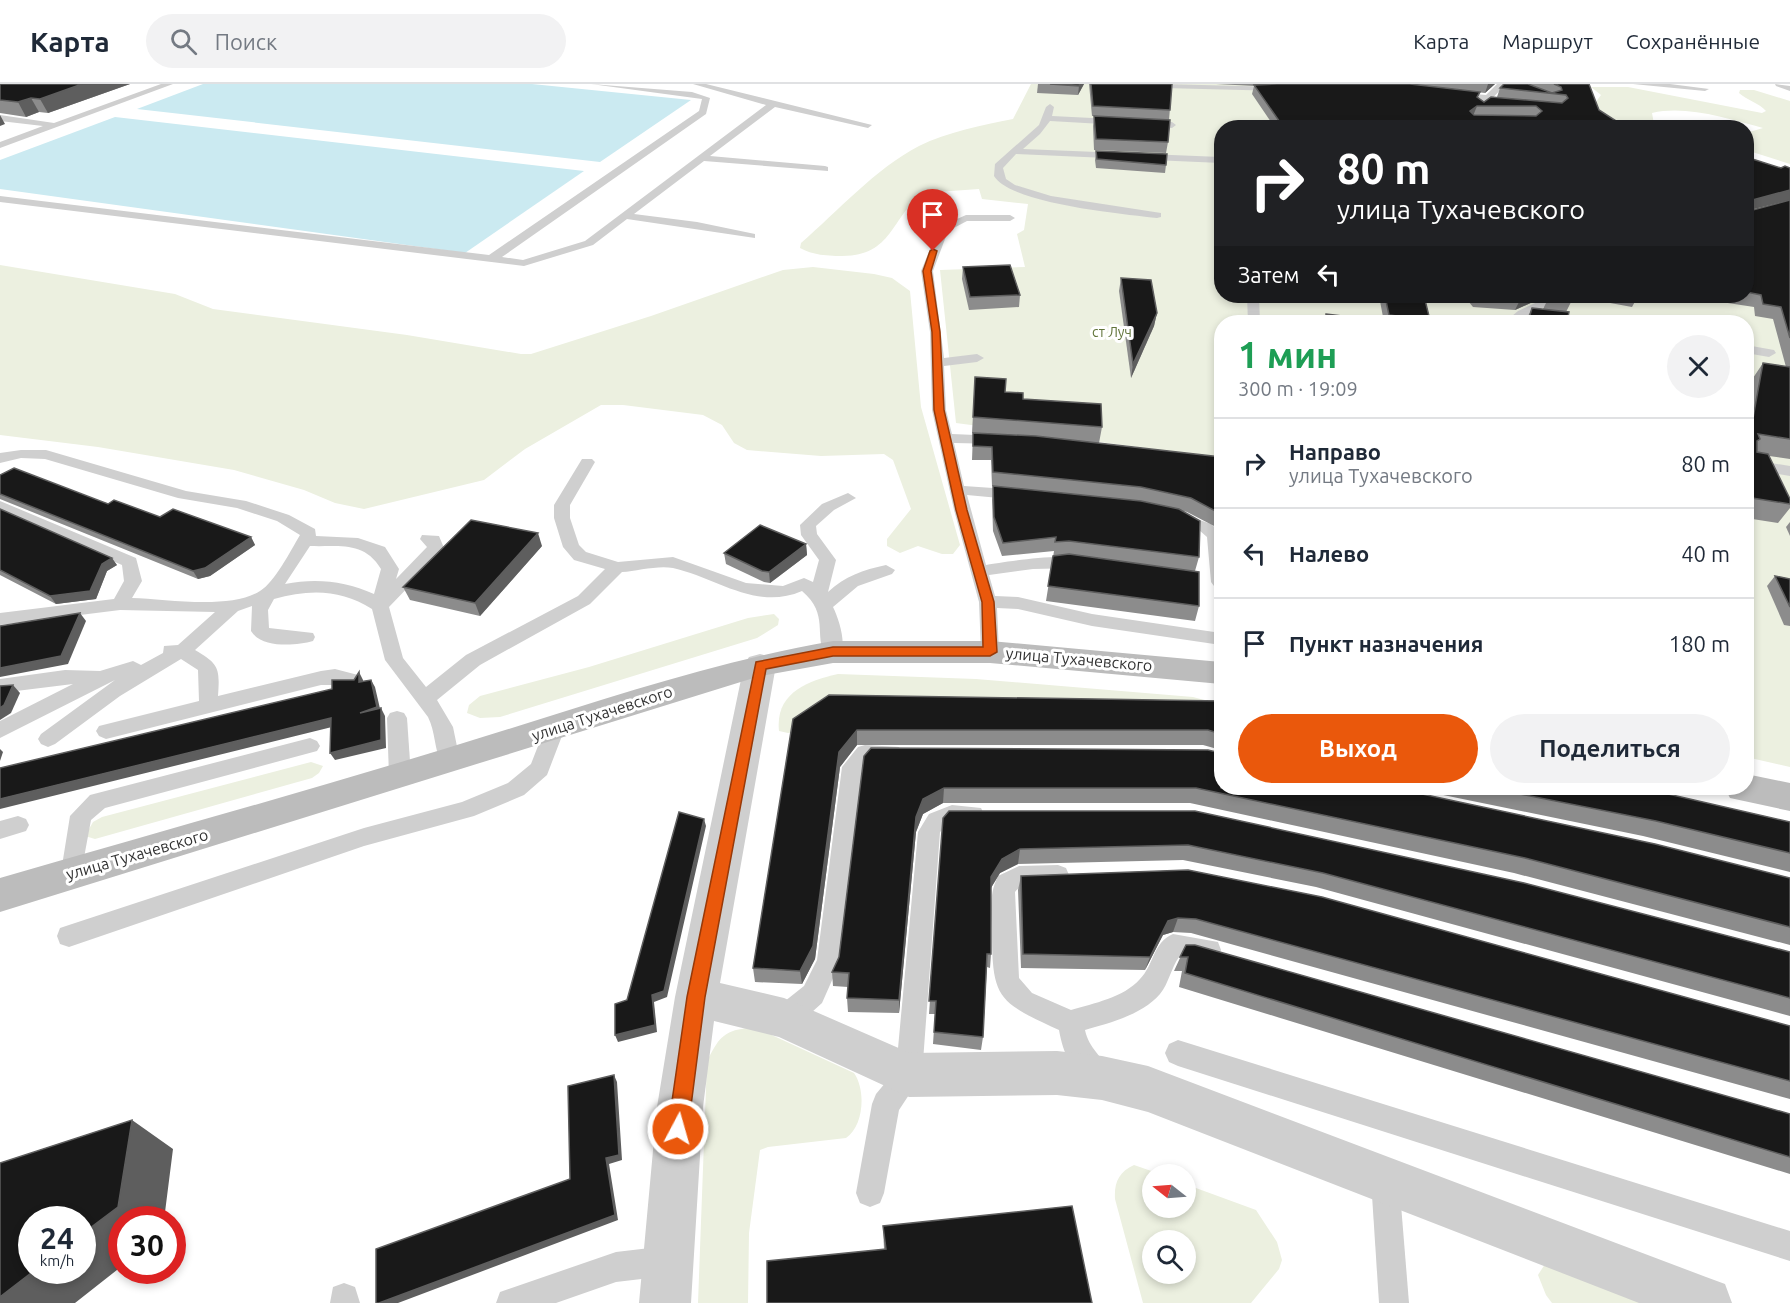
<!DOCTYPE html>
<html lang="ru">
<meta charset="utf-8">
<style>
:root{--surface:#fff;--page:#f2f2f3;--text:#1f2937;--muted:#747a83;--line:#e0e1e3;--accent:#ea580c}
body{margin:0;font-family:Ubuntu,sans-serif;background:var(--page);color:var(--text);height:100vh;display:flex;flex-direction:column;font-size:22px;white-space:nowrap}
*{box-sizing:border-box;margin:0}
p{font-size:20px;color:var(--muted)}
.icon{flex:none;width:33px;height:33px;fill:none;stroke:currentColor;stroke-width:2;stroke-linecap:round;stroke-linejoin:round}
.map{position:relative;flex:1;overflow:hidden}
.side{position:absolute;left:1214px;top:231px;width:540px;height:480px;display:flex;flex-direction:column;background:var(--surface);border-radius:24px;box-shadow:0 3px 9px #0003}
.side>*{flex:none}
.banner{position:absolute;left:1214px;top:36px;width:540px;height:183px;border-radius:24px;box-shadow:0 3px 9px #0003;background:#202124;color:#fff;overflow:hidden}
.needle{width:39px;rotate:287deg}
.tools{position:absolute;left:1142px;top:1080px;display:grid;gap:12px}
.tools a{display:grid;place-items:center;width:54px;height:54px;border-radius:50%;background:var(--surface);box-shadow:0 3px 9px #0003;font-size:30px}
.speed{position:absolute;left:18px;top:1122px;display:flex;gap:12px;font-size:30px;font-weight:700;text-align:center}
.speed>*{display:grid;place-content:center;width:78px;height:78px;border-radius:50%;background:var(--surface);box-shadow:0 3px 9px #0003;line-height:1}
.speed small{font-size:15px;font-weight:400}
.speed .limit{border:9px solid #d22;background:#fff;color:#111}
.pin{position:absolute;display:grid;place-items:center;width:51px;height:51px;color:#fff;margin:-62px -26px;border-radius:50% 50% 50% 0;rotate:-45deg;box-shadow:0 0 6px #0007}
.pin .icon{rotate:45deg}
.me{position:absolute;width:66px;margin:-33px;rotate:6deg;stroke-linejoin:round;filter:drop-shadow(0 0 4px #0008)}
.turn{display:flex;align-items:center;gap:21px;height:126px;padding:0 24px;font-size:27px}
.turn .icon{width:78px;height:78px;stroke-width:2.5}
.turn b{display:block;font-size:42px;line-height:51px}
.then{display:flex;align-items:center;height:57px;padding:0 24px;background:#0003;gap:12px;font-size:22px}
.round{display:grid;place-items:center;flex:none;width:63px;height:63px;border-radius:32px;background:var(--page)}
.headline{display:flex;align-items:center;justify-content:space-between;height:102px;padding:0 24px}
h1{font-size:36px;font-weight:600;line-height:45px;color:#1e9e55}
.primary-button{display:flex;gap:12px;margin-top:auto;padding:12px 24px}
.primary-button a{flex:1;height:69px;border-radius:36px;background:var(--accent);color:#fff;font-size:24px;font-weight:600;line-height:69px;text-align:center}
.primary-button a+a{background:var(--page);color:var(--text)}
ul{padding:0;list-style:none}
li{display:flex;align-items:center;gap:18px;height:90px;padding:0 24px;border-top:2px solid var(--line)}
li div{flex:1}
li b{display:block;font-size:22px}
li em{font-style:normal}
header{display:flex;align-items:center;gap:36px;box-sizing:border-box;height:84px;padding:0 30px;background:var(--surface);border-bottom:2px solid var(--line)}
header strong{font-size:28px}
nav{display:flex;gap:33px;margin-inline-start:auto;font-size:21px}
.search{width:420px;height:54px;background:var(--page);display:flex;align-items:center;gap:15px;box-sizing:border-box;padding:0 21px;border-radius:33px;color:var(--muted);font-size:22px}
.map>svg:first-child{display:block}
</style>
<header>
<strong>Карта</strong>
<div class="search"><svg class="icon" aria-label="search" viewBox="0 0 24 24"><circle cx="10" cy="10" r="6"/><path d="M15 15l6 6"/></svg>Поиск</div>
<nav><a>Карта</a><a>Маршрут</a><a>Сохранённые</a></nav>
</header>
<div class="map">
<svg width="1790" height="1219" viewBox="0 0 1790 1219">
<rect width="100%" height="100%" fill="#fff"/>
<g fill="#ecf0e0" fill-rule="evenodd">
<path d="M1031 0H1288L1468 43 1221 44V212H1746V94L1790 89V683L1746 673V238H1221V374L956 339 940 186 1025 183 1017 150 1024 146 1028 120 982 115 979 105 923 109C891 133 893 172 842 172 828 172 812 171 800 164L801 159C838 127 875 85 919 62 947 48 983 41 1013 35Z"/>
<path d="M1591 3H1628L1762 29 1766 27C1759 19 1747 16 1739 9L1740 6H1754L1790 17V80L1746 66V49L1763 44C1728 35 1687 21 1652 29L1654 40 1647 43H1616L1592 23 1601 11Z"/>
<path d="M0 181 175 210 213 225 407 251 521 270H531L651 232 783 186 813 183 874 190 892 194 910 207 921 323 960 461 953 470H942L918 462 900 469 887 462V455L911 425 893 376 884 370 821 372 747 366 734 359 722 341 703 331 623 321H601L525 365 484 396 364 425 335 419 304 406 234 386 98 363 0 351Z"/>
<path d="M774 530 779 535 778 541 757 554 500 633 480 634 467 629 469 621 480 612 589 583 748 534Z"/>
<path d="M838 590 976 595 1193 613 1208 617 788 649 779 647C775 609 807 597 838 590Z"/>
<path d="M311 678 323 682 319 689 312 694 95 755 85 752 93 738 102 733Z"/>
<path d="M747 944 761 946 854 989C866 1006 864 1042 846 1054L768 1063 760 1066 749 1149 748 1219H698L707 977C718 956 722 947 747 944Z"/>
<path d="M1134 1081 1160 1090H1152V1124H1185V1100L1256 1126 1277 1158 1282 1176 1279 1185 1251 1219H1143L1115 1115C1114 1098 1119 1088 1134 1081ZM1152 1156H1185V1190H1152Z"/>
<path d="M1547 1177 1666 1219H1552L1546 1211 1538 1191Z"/>
</g>
<g fill="#cbeaf1">
<path d="M203 0H532L691 16 600 78 137 25Z"/>
<path d="M115 33 584 87 465 169 0 105V76Z"/>
</g>
<g fill="none" stroke-linecap="round" stroke-linejoin="round">
<g fill="#cfcfcf" fill-rule="evenodd">
<path d="M161 0H173L0 64V58L43 42 0 37V31L54 39Z"/>
<path d="M591 0 692 8 710 14 706 30 502 173 523 176 585 157 766 21 693 0H706L872 41 868 44 775 23 710 72 825 82 828 83V87L704 77 634 130 697 138 755 150V154L627 135 593 161 524 182 0 118V112L489 171 699 27 702 15Z"/>
<path d="M1161 0 1278 3 1282 5 1278 7 1163 4 1159 2Z"/>
<path d="M1497 0H1506L1484 23 1477 37 1481 44H1472L1469 37 1481 16 1450 10 1454 8 1486 11Z"/>
<path d="M1633 0H1670L1709 5 1705 7Z"/>
<path d="M1775 0 1790 2V7L1776 2Z"/>
<path d="M1050 20 1054 23 1052 32 1172 38 1176 41 1172 44 1050 37 1040 50 1023 65 1221 73V79L1016 70 1003 84 1006 95 1015 101 1051 112 1161 129V133L1157 134C1124 130 1011 120 994 92L995 80 1039 41 1046 23Z"/>
<path d="M1727 39 1730 44H1719Z"/>
<path d="M966 131H1010L1015 134 1010 137H967L948 147 933 187 944 274 977 270 984 274 977 278 944 282 946 326 952 350 999 352 1006 356 999 360 954 359 964 402 1020 406 1028 411 1020 416 967 411 986 481C1004 478 1077 466 1087 479L1078 484 1033 485 989 491 995 512 1018 513 1092 530 1221 549V561L1092 542 1018 525 997 524 999 568 997 573H983L981 568 979 518 954 426 932 326 930 248 921 187 939 143Z"/>
<path d="M1247 212H1259L1260 238H1248Z"/>
<path d="M1550 212H1564L1518 238H1505L1518 227Z"/>
<path d="M1542 229 1576 234 1582 238 1538 236V230Z"/>
<path d="M1746 261 1774 266 1776 269 1769 273 1746 269Z"/>
<path d="M21 366H46L186 407 246 417 289 431 315 445 316 452 358 454 385 463 399 485 396 495 427 463 420 455 422 451 439 452 444 464 442 468 389 523 403 574 426 603 466 571 578 512 605 485 574 476 563 463 554 434V421L582 375H592L595 378 570 421V434L579 461 586 468 618 478 673 473 746 499 783 502 804 494 813 498 819 476 801 451 800 441 822 420 848 409 856 414 834 426 816 442 817 450 836 476 828 508C845 492 863 486 886 481L895 486 892 490 858 502 833 523C839 535 847 560 840 573H826C813 551 830 531 802 507 756 527 717 494 673 484 658 481 637 487 622 488L590 520 480 581 437 616 453 643 460 677 457 683 450 685 443 683C434 667 436 649 428 633L385 576 372 525C341 505 309 505 274 515L268 526 269 544 313 549 315 553 313 557C295 562 261 564 251 547L252 522 238 527 195 566C219 580 220 584 218 612L321 587 335 585 358 591 361 596 358 601H321L106 655 99 652 96 647 99 642 199 617 198 586 181 575 120 612 55 660 48 663 41 660 38 655 41 650 115 596 0 654V637L73 600 0 609V595L65 586 100 587 133 577 141 581 163 569 164 562 178 561 215 528 120 526 0 541V529L114 515 124 497 122 481 0 428V417L136 474 142 497 132 514C166 515 231 526 260 507 275 498 291 466 300 451L277 437 237 424 178 414 45 375 21 374 0 379V369ZM310 462C340 463 364 457 381 485L374 510C345 497 316 494 285 500Z"/>
<path d="M1746 375 1790 382V392L1746 385Z"/>
<path d="M1177 428 1211 440 1221 449V503L1214 502 1211 498 1207 453 1199 446 1171 436 1169 433Z"/>
<path d="M397 627 404 629 407 634 411 692 407 698 400 700 393 698 389 692 387 634 390 629Z"/>
<path d="M555 637 562 639 565 644 547 691 524 711 474 732 364 762 69 863 60 860 57 852 60 844 69 841 364 744 462 718 508 699 531 680 545 644 548 639Z"/>
<path d="M310 654 317 657 320 662 317 667 105 724 91 736 80 795 72 798 64 795 61 788 70 732 90 711Z"/>
<path d="M865 661 899 663 902 669 899 675 870 677 862 686 841 876 822 919 802 937 784 946 775 943 771 934 775 925 804 902 817 876 842 683 858 663Z"/>
<path d="M952 721 981 724 984 730 981 736 949 740 940 748 922 991 899 1026 884 1109 880 1119 870 1123 860 1119 856 1109 872 1020 876 1010 896 986 918 748 929 730Z"/>
<path d="M18 732 26 735 29 741 26 747 0 755V737Z"/>
<path d="M1058 781 1066 784 1069 791 1066 798C1051 803 1024 795 1015 808L1019 894 1032 909 1071 926C1094 919 1123 914 1140 895 1154 881 1153 858 1173 850L1218 858 1221 866 1218 874 1209 877 1179 873C1171 884 1169 899 1160 910 1142 931 1109 939 1085 946 1089 965 1102 971 1109 988L1105 997 1096 1001C1072 991 1063 969 1059 946 998 918 992 915 992 847 991 827 989 810 998 792L1019 782Z"/>
<path d="M1178 956 1790 1147V1177L1178 982 1169 978 1165 969 1169 960Z"/>
<path d="M1385 1082 1395 1086 1399 1096 1409 1219H1379L1371 1096 1375 1086Z"/>
<path d="M667 1162 678 1166 682 1177 678 1188 667 1192 616 1198 556 1219H496L500 1208 616 1168Z"/>
<path d="M344 1199 355 1203 360 1219H330L333 1203Z"/>
</g>
<path fill="#cfcfcf" fill-rule="evenodd" d="M760 570 771 573 776 581 720 899 784 914 910 969 1057 967 1102 972 1148 982 1706 1193 1725 1200 1732 1219H1639L1148 1028 1102 1016 1057 1011 909 1013 779 953 714 937 703 1023 691 1219H639L657 1023 675 913 744 581 749 573Z"/>
<g fill="#bcbcbc" fill-rule="evenodd">
<path d="M833 557H990L1221 578V600L990 579H833L760 592 0 828V794C148 751 297 710 444 665 573 626 700 580 833 557Z"/>
<path d="M1746 690 1790 699V727L1730 714 1725 704H1746Z"/>
</g>
</g>
<g fill="#8c8c8c">
<path d="M0 0H130L48 29 39 28 26 33 0 29Z"/>
<path d="M1038 0H1084L1078 11 1037 9Z"/>
<path d="M1089 0H1172L1169 36 1168 58 1166 69 1094 66 1093 42 1094 32H1092Z"/>
<path d="M1216 0H1495L1485 9 1459 6 1480 8 1478 13 1484 18 1497 13 1500 4 1504 0H1589L1599 26 1627 44H1275L1252 10 1254 2Z"/>
<path d="M1096 67 1166 81 1165 89 1096 84 1095 76Z"/>
<path d="M1746 73 1781 84H1790V116L1752 125 1753 126 1790 116V375L1769 372 1790 415V424L1778 439 1746 434V322L1751 297 1763 279 1786 283 1773 235 1755 232 1754 223 1682 212H1746Z"/>
<path d="M963 183 1020 211 1019 223 969 226 962 195Z"/>
<path d="M1121 194 1157 229 1154 242 1131 294 1119 207Z"/>
<path d="M1379 212H1424L1430 236 1429 238H1384Z"/>
<path d="M1464 212H1546L1515 226 1473 223Z"/>
<path d="M1553 212H1638L1632 223 1572 212 1571 218 1566 228 1567 238H1525L1532 224 1543 225 1548 215Z"/>
<path d="M975 293 1005 308 1102 343 1099 359 1221 373V444L1216 443 1187 428 1180 426 1199 473 1195 487 1199 522 1195 537 1046 517 1054 467 1002 472 993 447 992 416 993 402 1074 410 992 402 991 376H972L973 349H972Z"/>
<path d="M0 391 160 433 251 453 255 461 210 492 198 495 0 415Z"/>
<path d="M0 425 117 481 107 487 96 515 56 520 0 491Z"/>
<path d="M1790 438V452L1786 443Z"/>
<path d="M806 460 807 471 770 499 764 498 726 480 724 469Z"/>
<path d="M542 462 480 532 410 516 403 503Z"/>
<path d="M1775 492 1790 495V542L1784 541 1767 502Z"/>
<path d="M1221 617V666L1203 661H857L840 683 815 875 802 900 755 898 753 884 793 635Z"/>
<path d="M1221 669 1790 794V861L1514 789 1190 719H943L923 730 916 748 899 929 848 928 847 914 848 903 833 902 832 888 839 873 864 672Z"/>
<path d="M1409 704H1641L1790 738V788L1643 752Z"/>
<path d="M1195 727 1790 868V932L1316 803 1183 776 1018 780 1000 789 991 804V870L990 884 987 883 983 953 981 966 933 960 935 930H929L943 734Z"/>
<path d="M1021 792 1790 942V1015L1191 849 1173 848 1163 851 1145 886 1021 884 1018 806Z"/>
<path d="M1186 861 1790 1030V1090L1179 903 1182 887H1174Z"/>
<path d="M883 1142 1092 1219 884 1165Z"/>
</g>
<g fill="#5e5e5e">
<path d="M82 0H130L48 29 40 15Z"/>
<path d="M1080 0H1084L1078 11 1079 2Z"/>
<path d="M1488 0H1495L1485 9Z"/>
<path d="M31 14 39 28 26 33 18 18Z"/>
<path d="M1477 22 1473 32 1470 27Z"/>
<path d="M0 31 5 40 0 42Z"/>
<path d="M1790 106V116L1746 127 1752 116Z"/>
<path d="M1527 212H1546L1515 226 1521 214Z"/>
<path d="M1157 229 1154 242 1131 294 1133 280Z"/>
<path d="M538 449 542 462 480 532 475 519Z"/>
<path d="M251 453 255 461 210 492 198 495 193 487Z"/>
<path d="M806 460 807 471 770 499 769 488Z"/>
<path d="M112 474 117 481 107 487 96 515 56 520 50 512Z"/>
<path d="M80 529 86 537 68 580 0 593V584Z"/>
<path d="M359 588 363 596V606L359 598Z"/>
<path d="M371 596 375 603 381 629V624L385 632 386 664 335 676 330 669 364 637Z"/>
<path d="M13 601 20 609 11 629 0 636V624Z"/>
<path d="M331 634 336 642 0 725V715Z"/>
<path d="M857 646V661L840 683 815 875 802 900 800 887 839 668Z"/>
<path d="M0 665 3 668 0 677Z"/>
<path d="M944 704 943 719 923 730 916 748 899 929V916L916 733 923 715Z"/>
<path d="M704 735 706 742 667 913 654 918 657 948 618 958 615 951 652 911Z"/>
<path d="M1020 765 1018 780 1000 789 989 807 991 793 1002 775Z"/>
<path d="M1178 834 1173 848 1163 851 1145 886 1150 873 1168 837Z"/>
<path d="M614 991 617 998 622 1076 609 1080 618 1136 398 1219H379L606 1074Z"/>
<path d="M132 1036 173 1065 164 1136H122V1182L75 1219H0V1213L35 1186H82V1150Z"/>
</g>
<g fill="#191919" stroke="#5e5e5e" stroke-width="1.5" fill-rule="evenodd">
<path d="M0 0H82L40 15 31 14 18 18 0 16Z"/>
<path d="M1050 0H1080L1079 2Z"/>
<path d="M1091 0H1172L1170 26 1093 22Z"/>
<path d="M1277 0H1410L1480 8 1477 13 1484 18 1491 13 1562 19 1568 14 1566 11 1500 4 1504 0H1528L1552 9 1562 6 1561 3 1554 0H1589L1599 26 1627 44H1284L1254 1ZM1477 22H1536L1542 27 1536 32 1474 31 1470 27Z"/>
<path d="M1094 32 1170 36 1168 58 1096 55Z"/>
<path d="M1096 67 1167 70 1166 81 1097 75Z"/>
<path d="M1746 73 1781 84 1785 82 1790 84V106L1752 116 1750 124 1753 126 1790 116V254L1781 223 1763 220 1761 211 1746 208Z"/>
<path d="M1010 181 1020 211 970 213 963 183Z"/>
<path d="M1121 194 1151 196 1157 229 1133 280Z"/>
<path d="M1385 212H1424L1430 236 1389 231Z"/>
<path d="M1483 212H1527L1521 214Z"/>
<path d="M1553 212H1572L1571 218 1548 215Z"/>
<path d="M1532 224 1569 228 1567 238H1528Z"/>
<path d="M1326 230 1358 234V238H1326Z"/>
<path d="M1763 279 1790 283V355L1758 350 1760 355 1757 357V368L1768 370 1790 415V420L1746 413V344L1751 345Z"/>
<path d="M975 293 1006 295 1005 308 1023 309V315L1101 320 1102 343 973 333Z"/>
<path d="M973 349 1036 352 1221 373V430L1191 414 1141 403 993 388 992 363 973 362Z"/>
<path d="M14 384 108 420 114 416 160 433 173 425 251 453 205 484 193 487 0 410V391Z"/>
<path d="M993 402 1141 417 1179 425 1200 437 1199 473 1069 457 1055 458 1056 453 1003 459 994 433Z"/>
<path d="M0 425 112 474 102 480 90 507 50 512 0 486Z"/>
<path d="M471 436 538 449 475 519 403 503Z"/>
<path d="M760 441 806 460 769 488 762 487 724 469Z"/>
<path d="M1069 470 1199 488V522L1048 502 1053 472Z"/>
<path d="M1775 492 1790 495V523Z"/>
<path d="M80 529 61 572 0 584V542Z"/>
<path d="M359 588V598L371 596 377 623 360 629 381 624V656L330 669 331 634 0 715V684L332 605V596H354Z"/>
<path d="M13 601 4 621 0 624V602Z"/>
<path d="M829 611 1221 617V650L1208 646H857L839 668 813 862 800 887 753 884 793 635Z"/>
<path d="M871 664 1208 666 1221 669V704H1394L1655 760 1790 794V843L1525 774 1196 704H944L923 715 916 733 899 916 847 914 849 889 832 888 839 873 864 672Z"/>
<path d="M1490 704H1642L1790 738V769L1656 737Z"/>
<path d="M949 727H1195L1524 799 1790 868V914L1323 789 1188 761 1020 765 1002 775 991 793V870H987L983 953 934 948 936 917H929L943 734Z"/>
<path d="M679 728 704 735 664 907 652 911 655 941 615 951V920L627 916Z"/>
<path d="M1188 786 1322 813 1790 942V997L1196 835 1178 834 1168 837 1150 873 1023 870 1021 792Z"/>
<path d="M1186 861H1195L1790 1030V1073L1185 889 1188 873H1180Z"/>
<path d="M614 991 619 1071 606 1074 615 1131 379 1219H376V1165L570 1095 568 1002Z"/>
<path d="M132 1036 118 1123 82 1150V1136H32V1186H35L0 1213V1079Z"/>
<path d="M1072 1122 1092 1219H767V1177L886 1165 883 1142Z"/>
</g>
<path fill="#ea580c" stroke="#983908" stroke-width="1.5" d="M933 165 937 167 931 187 940 248 944 326 967 426 994 518 997 568 990 572H833L766 585 705 913 688 1045 685 1052 678 1055 671 1052 668 1045 687 913 756 578 833 563H983L982 518 956 426 934 326 932 248 923 187 930 167Z"/>
<g text-anchor="middle" stroke-width="6" stroke-linejoin="round" paint-order="stroke">
<g font-size="14" fill="#61743a" stroke="#fff">
<text x="1112" y="253">ст Луч</text>
</g>
<g font-size="16" fill="#323232" stroke="#fff">
<text transform="translate(1079 575) rotate(5)" y="6">улица Тухачевского</text>
<text transform="translate(602 629) rotate(-18)" y="6">улица Тухачевского</text>
<text transform="translate(137 770) rotate(-16)" y="6">улица Тухачевского</text>
</g>
</g>
</svg>
<div class="tools">
<a><svg class="needle" viewBox="-14 -14 28 28"><path d="M0-13l5 13h-10z" fill="#e53935"/><path d="M0 13l5-13h-10z" fill="#747a83"/></svg></a>
<a><svg class="icon" aria-label="search" viewBox="0 0 24 24"><circle cx="10" cy="10" r="6"/><path d="M15 15l6 6"/></svg></a>
</div>
<div class="speed"><div>24<small>km/h</small></div><div class="limit">30</div></div>
<div class="pin" style="left:933px;top:167px;background:#d93025"><svg class="icon" aria-label="arrive" viewBox="0 0 24 24"><path d="M6 21V4h12l-3 4 3 4H6"/></svg></div>
<svg class="me" style="left:678px;top:1045px" viewBox="-20 -20 40 40"><circle r="17" fill="#ea580c" stroke="#fff" stroke-width="3"/><path d="M0-11L8 9 0 5-8 9z" fill="#fff"/></svg>
<div class="banner">
<div class="turn"><svg class="icon" aria-label="right" viewBox="0 0 24 24"><path d="M7 20v-9h11M14 6l5 5-5 5"/></svg><div><b>80 m</b>улица Тухачевского</div></div>
<div class="then">Затем<svg class="icon" aria-label="left" viewBox="0 0 24 24"><path d="M17 20v-9H6M10 6l-5 5 5 5"/></svg></div>
</div>
<section class="side">
<div class="headline"><div><h1>1 мин</h1><p>300 m · 19:09</p></div><a class="round"><svg class="icon" aria-label="close" viewBox="0 0 24 24"><path d="M6 6l12 12M18 6L6 18"/></svg></a></div>
<ul>
<li><svg class="icon" aria-label="right" viewBox="0 0 24 24"><path d="M7 20v-9h11M14 6l5 5-5 5"/></svg><div><b>Направо</b><p>улица Тухачевского</p></div><em>80 m</em></li>
<li><svg class="icon" aria-label="left" viewBox="0 0 24 24"><path d="M17 20v-9H6M10 6l-5 5 5 5"/></svg><div><b>Налево</b></div><em>40 m</em></li>
<li><svg class="icon" aria-label="arrive" viewBox="0 0 24 24"><path d="M6 21V4h12l-3 4 3 4H6"/></svg><div><b>Пункт назначения</b></div><em>180 m</em></li>
</ul>
<div class="primary-button"><a>Выход</a><a>Поделиться</a></div>
</section>
</div>
